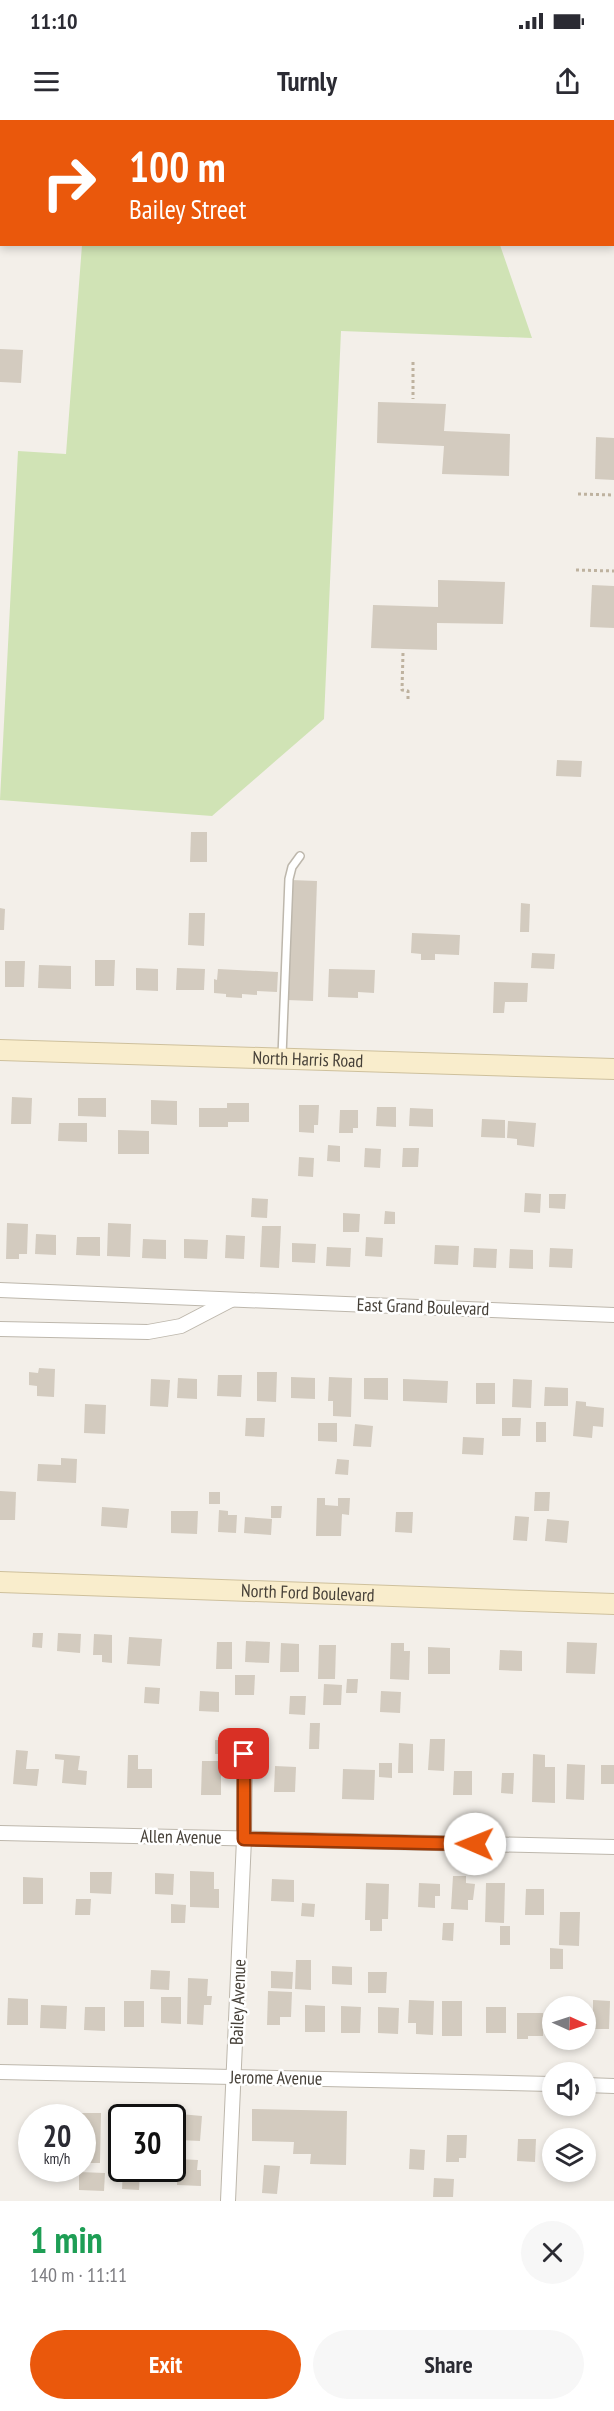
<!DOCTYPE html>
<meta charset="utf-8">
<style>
:root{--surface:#fff;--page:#f7f7f7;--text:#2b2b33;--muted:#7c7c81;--accent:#ea580c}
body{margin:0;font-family:"PT Sans Narrow",sans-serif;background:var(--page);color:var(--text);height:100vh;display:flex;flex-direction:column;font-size:22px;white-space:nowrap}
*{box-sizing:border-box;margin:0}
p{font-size:20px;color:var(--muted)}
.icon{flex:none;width:33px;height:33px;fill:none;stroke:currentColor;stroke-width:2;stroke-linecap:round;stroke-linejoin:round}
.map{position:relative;height:2081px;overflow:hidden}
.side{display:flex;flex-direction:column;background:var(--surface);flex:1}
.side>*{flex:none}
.banner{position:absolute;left:0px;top:0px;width:615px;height:126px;box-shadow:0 3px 9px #0003;background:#ea580c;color:#fff;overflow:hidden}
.needle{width:39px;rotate:93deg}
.tools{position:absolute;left:542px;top:1876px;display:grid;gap:12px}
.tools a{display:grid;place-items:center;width:54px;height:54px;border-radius:50%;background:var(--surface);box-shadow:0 3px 9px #0003;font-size:30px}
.speed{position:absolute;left:18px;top:1984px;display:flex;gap:12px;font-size:30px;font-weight:700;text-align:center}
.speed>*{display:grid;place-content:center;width:78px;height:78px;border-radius:50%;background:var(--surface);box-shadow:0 3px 9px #0003;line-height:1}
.speed small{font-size:15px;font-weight:400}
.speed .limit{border:3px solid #111;border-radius:9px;background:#fff;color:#111}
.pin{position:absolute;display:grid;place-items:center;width:51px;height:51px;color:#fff;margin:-26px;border-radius:12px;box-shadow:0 3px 9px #0006}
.me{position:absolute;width:66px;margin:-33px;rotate:271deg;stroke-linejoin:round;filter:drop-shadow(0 0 4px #0008)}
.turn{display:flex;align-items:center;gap:21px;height:126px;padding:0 30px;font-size:27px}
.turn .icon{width:78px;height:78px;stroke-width:2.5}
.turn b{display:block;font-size:42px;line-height:51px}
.round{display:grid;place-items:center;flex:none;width:63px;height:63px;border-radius:32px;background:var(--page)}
.head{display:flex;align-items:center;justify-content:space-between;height:102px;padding:0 30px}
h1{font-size:36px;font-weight:700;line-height:45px;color:#1e9e55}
.cta{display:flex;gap:12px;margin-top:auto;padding:12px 30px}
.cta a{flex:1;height:69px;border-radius:36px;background:var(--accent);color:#fff;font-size:24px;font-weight:700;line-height:69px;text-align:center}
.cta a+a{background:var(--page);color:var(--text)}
.status{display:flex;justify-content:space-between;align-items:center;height:42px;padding:0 30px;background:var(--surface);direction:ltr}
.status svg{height:16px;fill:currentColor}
header{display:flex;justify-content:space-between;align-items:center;height:78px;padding:0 30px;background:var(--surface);font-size:27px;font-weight:700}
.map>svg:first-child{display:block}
</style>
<div class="status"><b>11:10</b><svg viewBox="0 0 49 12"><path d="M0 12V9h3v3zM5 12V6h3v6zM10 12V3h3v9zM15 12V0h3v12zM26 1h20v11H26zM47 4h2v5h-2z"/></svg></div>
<header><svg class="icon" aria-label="menu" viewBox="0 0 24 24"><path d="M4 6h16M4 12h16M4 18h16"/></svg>Turnly<svg class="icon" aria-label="share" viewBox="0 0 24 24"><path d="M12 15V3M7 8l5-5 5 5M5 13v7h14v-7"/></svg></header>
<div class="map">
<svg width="614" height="2081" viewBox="0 0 614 2081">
<rect width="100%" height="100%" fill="#f3efe9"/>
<path fill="#d0e3b5" d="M82 125H500L532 218 341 211 324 599 212 696 0 680 18 331 66 334Z"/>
<g fill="#d3cbbf">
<path d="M0 229 23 230 21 263 0 262Z"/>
<path d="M378 282 446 284 444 311 510 314 509 356 442 354 444 326 377 323Z"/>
<path d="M596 317 614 318V360L595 359Z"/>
<path d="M438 460 505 462 503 504 437 503V530L371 528 373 485 438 487Z"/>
<path d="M592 465 614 466V508L590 507Z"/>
<path d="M557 640 582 641 581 657 556 656Z"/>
<path d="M191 712H207V742H190Z"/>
<path d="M291 760 317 761 313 881 287 880Z"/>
<path d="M521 783 530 784 529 812H520Z"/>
<path d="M0 788 5 789 4 810H0Z"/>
<path d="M189 793H205L204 826 188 825Z"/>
<path d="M412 813 460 815 459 835 435 834V840H421V834L411 833Z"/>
<path d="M532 833 555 834 554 849 531 848Z"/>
<path d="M95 840H115L114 866H95Z"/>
<path d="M5 841H25L24 867H5Z"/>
<path d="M39 845 71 846V869L38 868Z"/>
<path d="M136 848 158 849V871L136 870Z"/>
<path d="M177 848 205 849 204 870H176Z"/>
<path d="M218 849 278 852 277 872 257 871V875L242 874V878L226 877V874L214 873V859L217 860Z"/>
<path d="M329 849 375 850 374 873 358 872V878L328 877Z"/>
<path d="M494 862 528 863 527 882H505L504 893H493Z"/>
<path d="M12 977 32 978 31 1004H11Z"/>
<path d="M78 978H106V997L78 996Z"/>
<path d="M151 980 177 981V1005L151 1004Z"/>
<path d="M227 983H249V1002H228V1007H199V988H227Z"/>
<path d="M299 985H319L318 1005H314V1013L299 1012Z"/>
<path d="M377 987H396V1007L376 1006Z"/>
<path d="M410 988 433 989V1007L409 1006Z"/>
<path d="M340 990H358V1008H353V1013H339Z"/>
<path d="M482 999 505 1000V1018L481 1017Z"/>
<path d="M508 1001 536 1003 534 1027 517 1025V1019L507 1018Z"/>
<path d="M59 1003H87V1022L58 1021Z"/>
<path d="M118 1010 149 1011V1034H118Z"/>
<path d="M328 1025 340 1026V1042L327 1041Z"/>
<path d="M365 1028 381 1029 380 1048 364 1047Z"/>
<path d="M403 1028H419L418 1047H402Z"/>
<path d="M299 1037 314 1038 313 1057 298 1056Z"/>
<path d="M525 1073 541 1074 540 1093 524 1092Z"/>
<path d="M549 1074H566L565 1089 549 1088Z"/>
<path d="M252 1078 268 1079 267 1098 251 1097Z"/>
<path d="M385 1091 395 1092V1104H384Z"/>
<path d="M343 1093 360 1094 359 1112H343Z"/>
<path d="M7 1103 28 1104 27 1134H19V1139H6Z"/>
<path d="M108 1103 131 1104 130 1137 107 1136Z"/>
<path d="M262 1106H281L279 1148 260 1147Z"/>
<path d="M36 1114 56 1115V1135L35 1134Z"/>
<path d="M226 1115 245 1116 244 1139 225 1138Z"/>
<path d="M77 1117H100V1136L76 1135Z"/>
<path d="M366 1117 383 1118 382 1137 365 1136Z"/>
<path d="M143 1119 166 1120V1139L142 1138Z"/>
<path d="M184 1119 208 1120 207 1139 184 1138Z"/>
<path d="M292 1123 316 1124 315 1143 292 1142Z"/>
<path d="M435 1125 459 1126 458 1145 434 1144Z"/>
<path d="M327 1127 351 1128 350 1147 326 1146Z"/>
<path d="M474 1128 497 1129 496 1148 473 1147Z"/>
<path d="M550 1128 573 1129 572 1148 549 1147Z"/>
<path d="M510 1129 533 1130V1149L509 1148Z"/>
<path d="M39 1248 55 1249 54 1277 37 1276V1266L29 1265V1252L38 1253Z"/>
<path d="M257 1252H277L276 1282 257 1281Z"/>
<path d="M218 1255H242L241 1277 217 1276Z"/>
<path d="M291 1257 315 1258V1279L291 1278Z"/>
<path d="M329 1257 352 1258 351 1297 333 1296V1281H328Z"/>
<path d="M178 1258 197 1259V1279L177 1278Z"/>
<path d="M364 1258H388V1280L364 1279Z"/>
<path d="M151 1259 170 1260 168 1287 150 1286Z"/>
<path d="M403 1259 448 1261 447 1283 403 1281Z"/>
<path d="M513 1259 532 1260 531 1288 512 1287Z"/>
<rect x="476" y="1263" width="19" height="21"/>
<path d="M545 1267 568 1268V1286H544Z"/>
<path d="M576 1281 586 1282V1286L604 1288 603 1307 593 1306 592 1318 573 1316Z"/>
<path d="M85 1284 106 1285 105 1314 84 1313Z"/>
<path d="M246 1298H265L264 1317 245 1316Z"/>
<path d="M502 1298H521L520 1316H502Z"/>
<rect x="536" y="1302" width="10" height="20"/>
<path d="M318 1303H337V1322L318 1321Z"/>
<path d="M355 1304 373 1306 371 1327 353 1326Z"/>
<path d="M463 1317 484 1318 483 1335 462 1334Z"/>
<path d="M61 1338 77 1339 76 1363 37 1361 38 1344 61 1345Z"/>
<path d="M337 1339 349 1340 348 1355 335 1354Z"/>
<path d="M0 1371 16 1372 15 1400H0Z"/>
<rect x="209" y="1372" width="11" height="12"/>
<path d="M535 1372H550L549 1391H534Z"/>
<path d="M317 1378H325V1385L338 1386V1378H350L349 1395 342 1394 341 1416H316Z"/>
<path d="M271 1386H282L281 1398H271Z"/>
<path d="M102 1387 129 1389 127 1408 101 1406Z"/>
<path d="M219 1390 228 1391V1395H237L236 1413 218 1412Z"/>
<path d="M171 1391H198L197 1414 171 1413Z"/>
<path d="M396 1392H413L412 1413 395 1412Z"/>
<path d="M515 1396 529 1397 527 1421 513 1420Z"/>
<path d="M245 1397 272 1399 271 1415 244 1413Z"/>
<path d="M547 1399 569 1401 567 1423 545 1421Z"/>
<path d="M33 1513H43L42 1528 32 1527Z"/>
<path d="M58 1513 81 1514 80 1533 57 1531Z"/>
<path d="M94 1514 112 1515V1543L102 1542V1535H93Z"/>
<path d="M129 1517 162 1519 160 1546 127 1544Z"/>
<path d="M246 1521 270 1522 269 1543 245 1542Z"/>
<path d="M217 1522H232V1549H216Z"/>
<path d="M567 1522 597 1523 595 1554 566 1553Z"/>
<path d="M281 1523 299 1524V1552H280Z"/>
<path d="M391 1523H404V1531H410L409 1560 390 1559Z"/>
<path d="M319 1525H336L335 1559H318Z"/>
<path d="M428 1527 450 1528V1554H428Z"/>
<path d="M500 1530 522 1531V1551L499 1550Z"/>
<path d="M235 1555H255L254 1575H235Z"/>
<path d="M347 1559H358L357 1573H346Z"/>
<path d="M324 1564 342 1565 341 1585H323Z"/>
<path d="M145 1567 160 1568 159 1584 144 1583Z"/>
<path d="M200 1571 219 1572V1592L199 1591Z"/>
<path d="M381 1571 401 1572 400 1593 380 1592Z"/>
<path d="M290 1576H306L305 1595 289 1594Z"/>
<path d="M310 1603H320L319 1629H309Z"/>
<path d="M430 1619H445L444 1651 428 1650Z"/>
<rect x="215" y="1620" width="13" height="14"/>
<path d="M399 1623 413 1624V1653H398Z"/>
<path d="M16 1630 28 1631 26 1649H39L37 1666 13 1664Z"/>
<path d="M55 1634 80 1636 78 1650 87 1651 86 1665 62 1663 64 1640 55 1639Z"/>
<path d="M533 1634 545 1635V1647H555V1683L532 1682Z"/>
<path d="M128 1635H138V1649H152V1668H127Z"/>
<path d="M202 1641H221V1675H201Z"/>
<path d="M379 1643H392V1658L379 1657Z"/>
<path d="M567 1644 585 1645 584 1680 566 1679Z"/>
<rect x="601" y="1645" width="13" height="19"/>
<path d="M275 1646 296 1647 295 1672H274Z"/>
<path d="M343 1649 375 1650 374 1680 342 1679Z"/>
<path d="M454 1651H472V1675H453Z"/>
<path d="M502 1653H514L513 1674 501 1673Z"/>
<path d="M190 1751 214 1752V1769H219V1788L190 1787Z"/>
<path d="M90 1752H112L111 1774 90 1773Z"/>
<path d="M155 1753 174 1754 173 1775 155 1774Z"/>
<path d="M453 1756H466V1763L475 1764 473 1780H468V1790L451 1789Z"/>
<path d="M23 1757 43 1758V1784H23Z"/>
<path d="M272 1759 294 1760V1782L271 1781Z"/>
<path d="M366 1763 389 1764 388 1799H382V1811H370V1800H365Z"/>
<path d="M419 1763 440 1764V1776H435V1788L418 1787Z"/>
<path d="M486 1763H505L504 1803 485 1802Z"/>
<path d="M526 1769H544V1795H525Z"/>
<path d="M76 1779H91L90 1795H75Z"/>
<path d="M302 1783 315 1784 314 1797 301 1796Z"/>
<path d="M171 1784 186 1785 185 1803H171Z"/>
<path d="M560 1792H580L579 1826 559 1825Z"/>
<path d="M443 1803H454L453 1821 442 1820Z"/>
<rect x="500" y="1806" width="10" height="19"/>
<path d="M550 1828 563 1829V1849H550Z"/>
<path d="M296 1840H311V1870L295 1869Z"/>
<path d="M332 1846 352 1847V1865L332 1864Z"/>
<path d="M151 1850 170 1851 169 1870 150 1869Z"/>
<path d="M271 1851 293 1852 292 1869 271 1868Z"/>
<path d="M368 1852H387L386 1873H368Z"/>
<path d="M188 1858 208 1859 207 1876H212L211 1885H204L203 1905 187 1904Z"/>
<path d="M268 1871 292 1872 291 1897H280V1905H267Z"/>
<path d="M161 1877H181V1904L161 1903Z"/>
<path d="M8 1878 28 1879V1905H7Z"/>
<path d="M409 1880 434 1881 433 1915 416 1914V1903H408Z"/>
<path d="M593 1880 610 1881 609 1909H593Z"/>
<rect x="124" y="1881" width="20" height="26"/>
<rect x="442" y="1881" width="20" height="35"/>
<path d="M41 1885 67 1886 66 1909 40 1908Z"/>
<path d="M305 1885 325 1886V1912H305Z"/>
<path d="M341 1886 361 1887 360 1913H341Z"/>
<path d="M85 1887H105V1911L84 1910Z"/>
<path d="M378 1887 399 1888 398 1914 378 1913Z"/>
<rect x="486" y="1887" width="20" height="26"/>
<path d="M517 1893H543V1916H528V1919H517Z"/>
<path d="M252 1989 347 1991 346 2045 310 2044 311 2034H293L294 2022 252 2021Z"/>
<path d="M45 1993 67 1994 66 1998H45Z"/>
<path d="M79 1993H101L100 2043H82V1998H79Z"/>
<path d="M114 1993H133V1998H122V2019H114Z"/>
<path d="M180 1994 202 1996 200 2021 178 2020Z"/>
<path d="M447 2015H467L466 2038H459V2042H446Z"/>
<path d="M518 2019H536L535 2042 517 2041Z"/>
<path d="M410 2029 425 2030 424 2050 409 2049Z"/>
<path d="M178 2039 198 2040 197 2050H201V2066L177 2065Z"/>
<path d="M264 2045 280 2046 277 2074 262 2073Z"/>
<path d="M123 2051 140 2052 139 2070 122 2069Z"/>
<path d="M79 2052 105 2053 104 2071 79 2070Z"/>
<path d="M434 2058 454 2059 453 2077H433Z"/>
</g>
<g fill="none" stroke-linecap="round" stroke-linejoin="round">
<g stroke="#bdb7ac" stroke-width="10">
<path id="lane" d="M282 936 289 759 292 747 300 736"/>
</g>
<g stroke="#bdb7ac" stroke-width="16">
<g id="street">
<path d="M0 1170 614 1195"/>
<path d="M0 1209 148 1212 181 1206 231 1180"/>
<path d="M0 1713 614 1727"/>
<path d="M0 1952 552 1964"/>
<path d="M585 1965 614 1966"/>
<path d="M228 2081 244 1719 245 1634"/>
</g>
</g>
<g stroke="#cec09c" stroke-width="22">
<g id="secondary">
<path id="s1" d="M0 930 614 949"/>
<path id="s2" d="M0 1462 614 1484"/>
</g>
</g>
<g stroke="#beb29f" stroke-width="3" stroke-dasharray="3 3" stroke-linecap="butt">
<path d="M82 2V0"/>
<path d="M216 2V0"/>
<path d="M413 242V279"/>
<path d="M578 374 614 375"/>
<path d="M576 450 614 451"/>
<path d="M403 533 402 570 408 571V582"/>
</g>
<use href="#lane" stroke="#fff" stroke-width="7"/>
<use href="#street" stroke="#fff" stroke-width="14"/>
<use href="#secondary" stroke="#f9edcc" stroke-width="20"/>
</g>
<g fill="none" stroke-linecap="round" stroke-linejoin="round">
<g stroke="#983908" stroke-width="15">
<path id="route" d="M244 1634V1719L475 1724"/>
</g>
<use href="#route" stroke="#ea580c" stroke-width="10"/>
</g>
<g text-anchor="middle" stroke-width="5" stroke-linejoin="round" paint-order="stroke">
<g font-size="18" fill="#464038" stroke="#fff">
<text dy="6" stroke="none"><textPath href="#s1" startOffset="308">North Harris Road</textPath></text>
<text transform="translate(423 1187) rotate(2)" y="6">East Grand Boulevard</text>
<text dy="6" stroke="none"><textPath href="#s2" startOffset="308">North Ford Boulevard</textPath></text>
<text transform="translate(181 1717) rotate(1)" y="6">Allen Avenue</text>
<text transform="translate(238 1882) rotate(-88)" y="6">Bailey Avenue</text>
<text transform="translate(276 1958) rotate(1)" y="6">Jerome Avenue</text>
</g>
</g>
</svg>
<div class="tools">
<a><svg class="needle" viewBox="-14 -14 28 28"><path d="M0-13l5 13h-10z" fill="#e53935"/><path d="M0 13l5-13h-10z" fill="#7c7c81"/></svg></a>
<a><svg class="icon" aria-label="sound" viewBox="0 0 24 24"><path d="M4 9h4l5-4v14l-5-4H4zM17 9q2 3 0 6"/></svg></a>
<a><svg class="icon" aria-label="layers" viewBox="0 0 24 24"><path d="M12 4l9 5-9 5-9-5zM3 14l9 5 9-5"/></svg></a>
</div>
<div class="speed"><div>20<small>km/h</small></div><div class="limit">30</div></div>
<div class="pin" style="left:244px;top:1634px;background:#d93025"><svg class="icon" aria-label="arrive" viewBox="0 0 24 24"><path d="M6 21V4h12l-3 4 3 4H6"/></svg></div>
<svg class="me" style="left:475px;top:1724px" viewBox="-20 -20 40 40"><circle r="19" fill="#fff"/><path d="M0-13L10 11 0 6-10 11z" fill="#ea580c"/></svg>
<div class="banner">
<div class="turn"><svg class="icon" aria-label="right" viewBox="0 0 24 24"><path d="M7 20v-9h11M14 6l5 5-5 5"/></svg><div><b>100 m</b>Bailey Street</div></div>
</div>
</div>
<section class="side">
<div class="head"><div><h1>1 min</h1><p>140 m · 11:11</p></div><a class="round"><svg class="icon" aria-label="close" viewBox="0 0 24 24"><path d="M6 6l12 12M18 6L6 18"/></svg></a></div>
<div class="cta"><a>Exit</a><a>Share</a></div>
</section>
